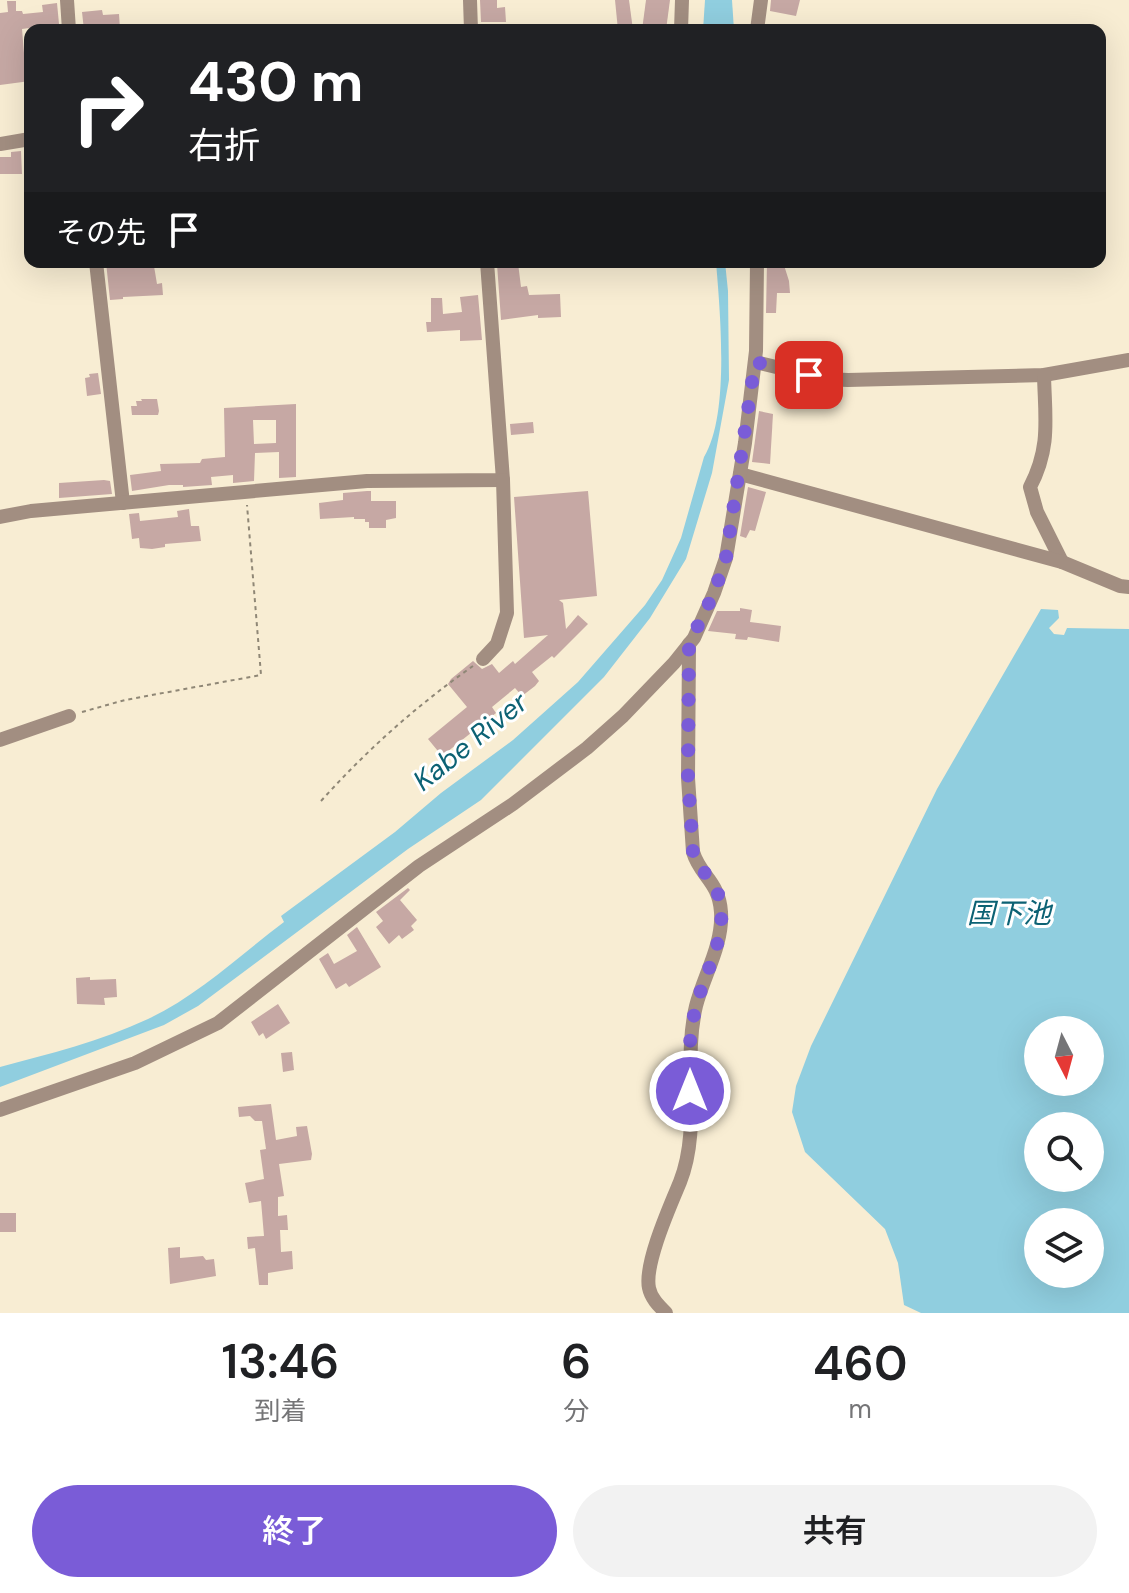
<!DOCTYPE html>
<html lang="ja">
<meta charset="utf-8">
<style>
:root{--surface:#fff;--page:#f2f2f2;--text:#202124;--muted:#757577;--accent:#7a5cd7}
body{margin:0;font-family:"DM Sans","Noto Sans JP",sans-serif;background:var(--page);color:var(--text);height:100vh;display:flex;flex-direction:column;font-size:30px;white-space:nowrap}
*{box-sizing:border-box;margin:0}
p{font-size:26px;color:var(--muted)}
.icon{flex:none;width:44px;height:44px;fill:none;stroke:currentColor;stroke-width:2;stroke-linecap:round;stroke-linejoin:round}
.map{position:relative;height:1313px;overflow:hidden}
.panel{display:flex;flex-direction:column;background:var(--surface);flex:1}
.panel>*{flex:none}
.guide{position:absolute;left:24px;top:24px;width:1082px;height:244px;border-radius:16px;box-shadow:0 8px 32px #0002;background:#202124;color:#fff;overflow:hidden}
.needle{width:52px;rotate:174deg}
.controls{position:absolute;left:1024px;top:1016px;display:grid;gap:16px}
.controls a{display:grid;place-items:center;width:80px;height:80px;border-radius:50%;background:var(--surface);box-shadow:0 8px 32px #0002;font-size:40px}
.pin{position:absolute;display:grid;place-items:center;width:68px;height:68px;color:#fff;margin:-34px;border-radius:16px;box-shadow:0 4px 12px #0006}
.me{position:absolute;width:88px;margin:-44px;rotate:0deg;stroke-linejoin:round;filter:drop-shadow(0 0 6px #0008)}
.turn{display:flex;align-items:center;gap:28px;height:168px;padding:0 32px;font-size:36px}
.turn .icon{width:104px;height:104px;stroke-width:2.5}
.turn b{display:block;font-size:56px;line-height:68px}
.then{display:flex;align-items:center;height:76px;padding:0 32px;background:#0003;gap:16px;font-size:30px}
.eta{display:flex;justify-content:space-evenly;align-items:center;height:136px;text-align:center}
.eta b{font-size:48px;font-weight:600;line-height:56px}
.primary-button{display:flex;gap:16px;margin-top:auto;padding:16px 32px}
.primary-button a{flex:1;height:92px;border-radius:48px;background:var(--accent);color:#fff;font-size:32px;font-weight:600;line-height:92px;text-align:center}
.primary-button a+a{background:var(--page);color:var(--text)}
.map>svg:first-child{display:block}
</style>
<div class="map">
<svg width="1129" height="1313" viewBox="0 0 1129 1313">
<rect width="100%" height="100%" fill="#f8edd3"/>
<g fill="#90cedf" fill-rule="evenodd">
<path d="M705 0H732L734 30H703Z"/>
<path d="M716 262H725L728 291 729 380 712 473 686 559 650 618 604 677 481 800 408 849 198 1006 164 1025 0 1087V1067C49 1054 101 1041 148 1019 197 996 240 955 284 922L281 916 395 832 441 793 513 740 578 682 645 605 662 580 681 538 704 457C730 415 720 311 716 262Z"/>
<path d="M1041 609 1058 610 1059 618 1049 628 1054 634 1064 635 1067 628 1129 629V1313H921L904 1305 898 1263 885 1229 805 1152 792 1112 796 1086 811 1046 937 789ZM1090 1030V1082H1038V1030ZM1038 1126H1090V1178H1038ZM1038 1222H1090V1274H1038Z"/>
</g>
<g fill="#c6a8a4" fill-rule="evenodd">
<path d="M480 0H497V8L505 7 506 22H481Z"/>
<path d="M615 0H629L633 30H618Z"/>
<path d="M646 0H670L666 30H642Z"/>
<path d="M771 0H800L796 16 770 11Z"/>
<path d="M7 1H16V11H22L23 14 43 12 42 5 57 3 59 24 22 29 24 53H29L30 81 0 85V13L8 12Z"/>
<path d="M102 10 103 15 119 14 120 29 84 30 82 12Z"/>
<path d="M21 151 22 174H0V157H11V152Z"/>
<path d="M106 262H136L137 268 154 266 157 284 162 283 163 295 123 297V299L110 300Z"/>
<path d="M767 262H783L789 281 790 293H777L776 313H766Z"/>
<path d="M518 263 521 287 527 286 529 295 560 294 561 317 538 318V315L501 320 497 264Z"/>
<path d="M478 295 482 340 460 341V330L427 332 426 322H431V298H442L443 314 462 312 460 297Z"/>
<path d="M98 373 101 394 87 396 85 378 90 377 89 374Z"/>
<path d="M141 399H157L159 411 158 415H132L131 406H137L136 401H142Z"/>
<path d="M296 404V477L279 478V452L255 453 254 481 233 483V475L211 477 212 485 183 487V485H169L132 491 130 475 161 471 160 464 200 463 202 459 225 457 224 408ZM253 420H276V443L254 444Z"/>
<path d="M759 411 773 414 770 464 752 462Z"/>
<path d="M533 422 534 433 511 435 510 424Z"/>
<path d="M104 480 110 481 112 494 59 498V483Z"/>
<path d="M748 487 766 492 755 531 750 530 746 538 740 536Z"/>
<path d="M367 491H371V501H396V518L386 520V528H369V522H365V519H354V517L320 519 319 503 343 500V493Z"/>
<path d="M588 491 597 596 559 600 563 603 566 629 578 615 588 624 554 658 552 656 532 672 539 681 535 686 522 696 515 688 492 707 496 713 442 756 428 739 467 707 448 684 451 679 473 661 482 669 492 664 499 673 513 661 515 664 548 635 524 638 514 497Z"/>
<path d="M189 509 191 526H199L201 541 165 544V547L152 549 140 548 139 538 132 539 129 514 139 513 140 521 178 517 177 511Z"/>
<path d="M740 608 752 610 750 622 781 626 779 642 748 637 747 640 735 639 736 634 708 631 717 611H740Z"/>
<path d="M408 888 410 890 400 900 417 920 411 926 414 930 402 939 399 935 389 944 376 927 383 921 376 912Z"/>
<path d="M357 927 381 967 349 987 346 983 336 989 319 959 328 953 334 964 357 951 347 935Z"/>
<path d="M90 977V980L116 979 117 997 104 998 105 1005 77 1004 76 978Z"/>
<path d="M278 1004 290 1023 266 1039 263 1033 259 1036 251 1022Z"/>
<path d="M292 1052 294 1070 283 1072 281 1053Z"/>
<path d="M271 1104 276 1140 297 1136 296 1127 307 1126 312 1154 311 1160 279 1164 284 1196 278 1197V1216L287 1215 288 1230H280L281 1252 292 1251 293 1269 268 1273V1285H259L255 1248 248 1249 247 1237 264 1236 261 1201 249 1203 245 1183 264 1179 260 1150 266 1149 262 1121H255L250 1116 239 1117 238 1107Z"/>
<rect x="0" y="1213" width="16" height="19"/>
<path d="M180 1247V1258L203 1256 206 1260 214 1259 216 1276 170 1284 168 1248Z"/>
</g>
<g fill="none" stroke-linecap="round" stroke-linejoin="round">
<g stroke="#8f8776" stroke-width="2" stroke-dasharray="4 4" stroke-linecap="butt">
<path d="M82 712 125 700 261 675 247 505"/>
<path d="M321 801C367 750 416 706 473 666"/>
</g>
<g stroke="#a28e81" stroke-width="14">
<path d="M67 0 69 30"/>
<path d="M470 0 471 30"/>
<path d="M681 30 682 0"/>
<path d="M757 30 761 0"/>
<path d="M0 144 30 139"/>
<path d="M96 262 123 503"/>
<path d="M755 362 826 379 848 380 1044 375 1129 360"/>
<path d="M1044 375C1045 418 1051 447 1030 487L1037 512 1062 562"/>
<path d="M740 474 1062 562 1120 586 1129 587"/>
<path d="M0 517 31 511 367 481 503 480 487 262"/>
<path d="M483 659 497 644 507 613 503 480"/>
<path d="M0 740 69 716"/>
<path d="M0 1110 135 1063 218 1023 419 866 513 804 587 748 623 716 674 663 694 638 714 593 726 558 745 443 756 351 757 262"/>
<path d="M666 1313C658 1305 651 1298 649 1288 644 1264 670 1206 680 1182 702 1126 682 1065 696 1006 704 975 723 945 721 912 719 881 700 876 693 852L688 778 689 644"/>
</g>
</g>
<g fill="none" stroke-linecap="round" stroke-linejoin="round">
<path stroke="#7a5cd7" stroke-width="14" stroke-dasharray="0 25.2" d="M690 1091C688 1062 689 1031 697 1003 706 970 727 937 720 901 716 881 698 870 693 852L688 778 689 644 714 593 726 558 755 362 809 375"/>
</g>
<g text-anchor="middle" stroke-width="6" stroke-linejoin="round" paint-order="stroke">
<g font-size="28" font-style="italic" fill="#0c6274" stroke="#fff">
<text transform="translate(470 741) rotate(-39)" y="10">Kabe River</text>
<text x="1009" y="923">国下池</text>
</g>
</g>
</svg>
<div class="controls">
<a><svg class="needle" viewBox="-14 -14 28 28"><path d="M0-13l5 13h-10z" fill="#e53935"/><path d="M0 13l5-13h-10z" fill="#757577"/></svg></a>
<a><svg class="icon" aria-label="search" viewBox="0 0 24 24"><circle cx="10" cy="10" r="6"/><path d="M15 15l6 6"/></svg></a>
<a><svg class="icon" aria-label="layers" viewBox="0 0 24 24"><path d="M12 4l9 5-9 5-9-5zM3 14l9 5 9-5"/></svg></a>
</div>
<div class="pin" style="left:809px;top:375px;background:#d93025"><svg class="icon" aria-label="arrive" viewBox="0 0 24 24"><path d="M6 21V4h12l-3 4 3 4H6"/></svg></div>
<svg class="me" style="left:690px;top:1091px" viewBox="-20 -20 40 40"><circle r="17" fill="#7a5cd7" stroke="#fff" stroke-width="3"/><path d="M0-11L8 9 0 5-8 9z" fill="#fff"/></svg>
<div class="guide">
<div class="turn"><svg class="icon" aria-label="right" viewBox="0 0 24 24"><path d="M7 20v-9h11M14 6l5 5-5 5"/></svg><div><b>430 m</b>右折</div></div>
<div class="then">その先<svg class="icon" aria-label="arrive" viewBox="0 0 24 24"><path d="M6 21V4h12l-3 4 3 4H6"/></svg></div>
</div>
</div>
<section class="panel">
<div class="eta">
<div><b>13:46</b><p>到着</p></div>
<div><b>6</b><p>分</p></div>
<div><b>460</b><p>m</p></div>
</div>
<div class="primary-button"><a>終了</a><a>共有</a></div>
</section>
